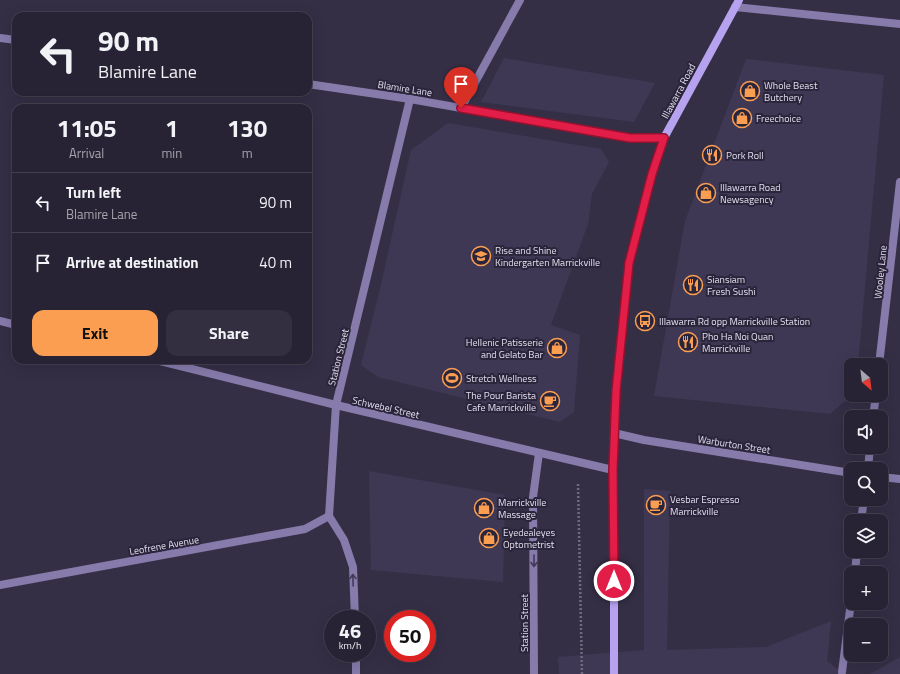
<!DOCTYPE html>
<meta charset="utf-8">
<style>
:root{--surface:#282334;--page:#342f40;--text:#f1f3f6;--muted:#a5a4ac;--line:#44404f;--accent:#fb9e51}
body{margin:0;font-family:"Titillium Web",sans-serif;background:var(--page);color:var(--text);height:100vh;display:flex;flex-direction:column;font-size:15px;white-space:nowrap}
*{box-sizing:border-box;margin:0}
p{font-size:13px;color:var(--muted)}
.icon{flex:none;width:22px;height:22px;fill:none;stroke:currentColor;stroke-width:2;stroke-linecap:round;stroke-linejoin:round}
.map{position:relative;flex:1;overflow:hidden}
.panel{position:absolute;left:12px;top:104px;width:300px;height:260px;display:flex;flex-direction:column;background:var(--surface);border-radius:12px;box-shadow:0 4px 16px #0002,0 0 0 1px var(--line)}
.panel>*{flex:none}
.top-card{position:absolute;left:12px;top:12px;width:300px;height:84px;border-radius:12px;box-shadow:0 4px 16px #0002,0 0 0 1px var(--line);background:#282334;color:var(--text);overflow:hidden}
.needle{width:26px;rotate:152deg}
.controls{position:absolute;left:844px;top:358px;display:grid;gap:8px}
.controls a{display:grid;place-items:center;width:44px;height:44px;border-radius:8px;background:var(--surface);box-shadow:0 4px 16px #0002,0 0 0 1px var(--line);font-size:20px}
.speed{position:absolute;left:324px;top:610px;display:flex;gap:8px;font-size:20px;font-weight:700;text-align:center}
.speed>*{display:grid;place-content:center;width:52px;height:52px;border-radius:50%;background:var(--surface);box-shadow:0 4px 16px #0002,0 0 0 1px var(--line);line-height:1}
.speed small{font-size:10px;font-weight:400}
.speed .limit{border:6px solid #d22;background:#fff;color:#111}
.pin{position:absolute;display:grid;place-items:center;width:34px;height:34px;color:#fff;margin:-41px -17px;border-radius:50% 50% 50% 0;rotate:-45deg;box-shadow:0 0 4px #0007}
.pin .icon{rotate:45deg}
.me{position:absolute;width:44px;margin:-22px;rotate:0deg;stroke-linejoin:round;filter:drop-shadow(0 0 3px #0008)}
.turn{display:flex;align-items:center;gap:14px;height:84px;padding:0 20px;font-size:18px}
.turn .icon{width:52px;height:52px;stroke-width:2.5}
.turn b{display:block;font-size:28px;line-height:34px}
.eta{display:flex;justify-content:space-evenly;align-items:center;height:68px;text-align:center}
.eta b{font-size:24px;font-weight:700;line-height:28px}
.primary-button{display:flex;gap:8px;margin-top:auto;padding:8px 20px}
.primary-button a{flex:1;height:46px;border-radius:12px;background:var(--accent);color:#111;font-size:16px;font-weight:700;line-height:46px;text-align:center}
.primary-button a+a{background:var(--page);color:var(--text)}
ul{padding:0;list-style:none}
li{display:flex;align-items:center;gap:12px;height:60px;padding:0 20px;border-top:1px solid var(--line)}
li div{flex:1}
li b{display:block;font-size:15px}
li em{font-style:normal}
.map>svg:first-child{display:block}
</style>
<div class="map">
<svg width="900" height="674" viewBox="0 0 900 674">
<rect width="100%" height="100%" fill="#352f46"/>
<g fill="#3f3855">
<path d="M504 58 655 83 634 122 481 102Z"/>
<path d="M746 59 884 75 858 365H851L852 395 830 414 654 396 685 221Z"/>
<path d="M448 123 601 149 609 162 592 194 588 224 551 325 580 335 574 412 560 422 378 377 361 365 380 289 411 150Z"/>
<path d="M369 471 505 495 503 582 371 570Z"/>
<path d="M644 489 670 491 667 650 766 647 831 621 827 661 844 674H559L558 657 644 650Z"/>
<path d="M900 657V674H870Z"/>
</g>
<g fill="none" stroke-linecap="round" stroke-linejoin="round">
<path stroke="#6f6b7f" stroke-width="2.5" stroke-dasharray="2 2" stroke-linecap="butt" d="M578 484 582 674"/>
<g stroke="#867bab" stroke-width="8">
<path d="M0 38 16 40"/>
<path d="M308 84 410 99 630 138H664"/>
<path d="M461 108 520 0"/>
<path d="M879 365 900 182"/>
<path d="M873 417 876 395"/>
<path d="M868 469 870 447"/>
<path d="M329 516 336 405 410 99"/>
<path d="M861 521 864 499"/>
<path d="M855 573 857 551"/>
<path d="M842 672 851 602"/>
</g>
<g stroke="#867bab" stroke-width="8">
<path d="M735 7 900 24"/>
<path d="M0 321 16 325"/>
<path d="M156 360 336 405 613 470"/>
<path d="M614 433 644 440 851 473"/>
<path d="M881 477 900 479"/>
<path d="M0 585 305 529 329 516 344 540 353 567 355 619"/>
<path d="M356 653V674"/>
<path d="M534 674 533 497 539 453"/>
</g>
<path stroke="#b6a2ef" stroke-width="8" d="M614 674V433L616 391 629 263 652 174 664 138 739 0"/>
</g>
<defs><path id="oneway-shaft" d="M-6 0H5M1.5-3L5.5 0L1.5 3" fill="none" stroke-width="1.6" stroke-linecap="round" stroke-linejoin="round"/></defs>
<g stroke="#423a57">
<use href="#oneway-shaft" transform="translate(534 561) rotate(90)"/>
<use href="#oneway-shaft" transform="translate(353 580) rotate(-92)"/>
</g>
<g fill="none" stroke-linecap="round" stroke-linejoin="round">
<g stroke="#92132f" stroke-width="10">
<path id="route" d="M461 108 630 138H664L652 174 629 263 616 391 613 470 614 581"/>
</g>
<use href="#route" stroke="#e11d48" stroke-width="7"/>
</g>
<defs>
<g id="shop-ring" transform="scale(1)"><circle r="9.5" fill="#2b253b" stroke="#fb9e51" stroke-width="1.5"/><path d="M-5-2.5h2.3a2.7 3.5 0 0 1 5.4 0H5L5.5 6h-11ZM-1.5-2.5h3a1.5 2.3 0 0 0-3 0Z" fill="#fb9e51"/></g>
<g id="restaurant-ring" transform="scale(1)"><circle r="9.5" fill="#2b253b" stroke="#fb9e51" stroke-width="1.5"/><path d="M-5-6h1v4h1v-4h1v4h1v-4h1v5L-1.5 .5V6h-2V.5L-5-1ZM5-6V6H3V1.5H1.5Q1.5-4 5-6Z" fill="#fb9e51"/></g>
<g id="school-ring" transform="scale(1)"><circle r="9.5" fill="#2b253b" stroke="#fb9e51" stroke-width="1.5"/><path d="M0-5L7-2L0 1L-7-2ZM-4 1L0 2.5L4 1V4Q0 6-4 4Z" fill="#fb9e51"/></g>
<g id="bus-ring" transform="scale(1)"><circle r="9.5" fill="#2b253b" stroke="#fb9e51" stroke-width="1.5"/><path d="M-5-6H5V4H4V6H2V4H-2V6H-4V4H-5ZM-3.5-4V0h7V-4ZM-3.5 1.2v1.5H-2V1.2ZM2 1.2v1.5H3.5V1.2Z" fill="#fb9e51"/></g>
<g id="stadium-ring" transform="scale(1)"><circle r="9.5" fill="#2b253b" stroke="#fb9e51" stroke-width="1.5"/><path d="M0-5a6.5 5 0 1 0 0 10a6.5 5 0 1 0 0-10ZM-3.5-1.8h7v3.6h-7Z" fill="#fb9e51"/></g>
<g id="cafe-ring" transform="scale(1)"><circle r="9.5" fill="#2b253b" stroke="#fb9e51" stroke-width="1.5"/><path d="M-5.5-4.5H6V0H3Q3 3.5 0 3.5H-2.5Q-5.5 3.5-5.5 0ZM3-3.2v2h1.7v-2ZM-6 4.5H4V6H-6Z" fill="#fb9e51"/></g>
</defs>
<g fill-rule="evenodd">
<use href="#shop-ring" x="750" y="91"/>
<use href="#shop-ring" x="742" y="118"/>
<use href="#restaurant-ring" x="712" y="155"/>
<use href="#shop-ring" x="706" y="193"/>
<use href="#school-ring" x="481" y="256"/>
<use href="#restaurant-ring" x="693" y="285"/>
<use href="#bus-ring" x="645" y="321"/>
<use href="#restaurant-ring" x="688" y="342"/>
<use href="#shop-ring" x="557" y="348"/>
<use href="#stadium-ring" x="452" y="378"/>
<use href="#cafe-ring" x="550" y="401"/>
<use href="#cafe-ring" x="656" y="505"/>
<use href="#shop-ring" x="484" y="508"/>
<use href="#shop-ring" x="489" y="538"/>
</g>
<g text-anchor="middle" stroke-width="4" stroke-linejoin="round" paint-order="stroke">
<g font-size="10" fill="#e2dfee" stroke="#2b253b" text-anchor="start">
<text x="764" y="89">Whole Beast<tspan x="764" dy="12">Butchery</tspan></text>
<text x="756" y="122">Freechoice</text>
<text x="726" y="159">Pork Roll</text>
<text x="720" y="191">Illawarra Road<tspan x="720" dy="12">Newsagency</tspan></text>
<text x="495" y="254">Rise and Shine<tspan x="495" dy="12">Kindergarten Marrickville</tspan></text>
<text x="707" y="283">Siansiam<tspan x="707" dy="12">Fresh Sushi</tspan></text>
<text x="659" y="325">Illawarra Rd opp Marrickville Station</text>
<text x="702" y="340">Pho Ha Noi Quan<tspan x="702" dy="12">Marrickville</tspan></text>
<text x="543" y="346" text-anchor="end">Hellenic Patisserie<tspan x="543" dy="12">and Gelato Bar</tspan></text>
<text x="466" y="382">Stretch Wellness</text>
<text x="536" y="399" text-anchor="end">The Pour Barista<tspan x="536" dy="12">Cafe Marrickville</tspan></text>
<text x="670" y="503">Vesbar Espresso<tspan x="670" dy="12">Marrickville</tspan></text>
<text x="498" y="506">Marrickville<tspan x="498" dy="12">Massage</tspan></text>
<text x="503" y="536">Eyedealeyes<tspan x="503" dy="12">Optometrist</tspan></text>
</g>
<g font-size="10" fill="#e2dfee" stroke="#2b253b">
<text transform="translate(405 88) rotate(9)" y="4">Blamire Lane</text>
<text transform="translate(678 91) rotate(-62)" y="4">Illawarra Road</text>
<text transform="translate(880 272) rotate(-84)" y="4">Wooley Lane</text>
<text transform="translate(338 357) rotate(-76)" y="4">Station Street</text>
<text transform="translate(386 407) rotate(13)" y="4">Schwebel Street</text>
<text transform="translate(734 444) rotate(9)" y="4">Warburton Street</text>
<text transform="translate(164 545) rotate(-10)" y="4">Leofrene Avenue</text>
<text transform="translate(524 623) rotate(-90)" y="4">Station Street</text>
</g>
</g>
</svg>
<div class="controls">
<a><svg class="needle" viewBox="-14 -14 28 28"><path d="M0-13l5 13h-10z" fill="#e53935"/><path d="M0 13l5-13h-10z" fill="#a5a4ac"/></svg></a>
<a><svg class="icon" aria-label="sound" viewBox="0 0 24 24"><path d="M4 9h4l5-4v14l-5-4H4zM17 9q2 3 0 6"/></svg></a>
<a><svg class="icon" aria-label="search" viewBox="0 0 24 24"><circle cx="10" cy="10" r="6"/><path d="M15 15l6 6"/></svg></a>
<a><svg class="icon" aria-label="layers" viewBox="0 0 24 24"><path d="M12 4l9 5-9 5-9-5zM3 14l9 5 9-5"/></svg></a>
<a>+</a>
<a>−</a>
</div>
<div class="speed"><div>46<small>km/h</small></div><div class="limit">50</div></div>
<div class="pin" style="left:461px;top:108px;background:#d93025"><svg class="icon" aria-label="arrive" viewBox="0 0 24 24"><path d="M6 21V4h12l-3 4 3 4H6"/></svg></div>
<svg class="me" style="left:614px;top:581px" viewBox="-20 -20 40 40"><circle r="17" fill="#e11d48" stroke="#fff" stroke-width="3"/><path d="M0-11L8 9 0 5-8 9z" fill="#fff"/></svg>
<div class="top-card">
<div class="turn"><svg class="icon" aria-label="left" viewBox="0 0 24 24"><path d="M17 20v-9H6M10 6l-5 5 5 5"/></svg><div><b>90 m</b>Blamire Lane</div></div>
</div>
<section class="panel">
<div class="eta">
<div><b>11:05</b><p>Arrival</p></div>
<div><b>1</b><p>min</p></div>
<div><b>130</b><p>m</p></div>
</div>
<ul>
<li><svg class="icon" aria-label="left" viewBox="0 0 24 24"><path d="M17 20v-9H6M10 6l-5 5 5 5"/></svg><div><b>Turn left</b><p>Blamire Lane</p></div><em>90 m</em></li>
<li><svg class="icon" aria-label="arrive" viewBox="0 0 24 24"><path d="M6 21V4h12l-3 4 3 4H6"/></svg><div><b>Arrive at destination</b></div><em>40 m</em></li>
</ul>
<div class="primary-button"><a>Exit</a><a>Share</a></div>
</section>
</div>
